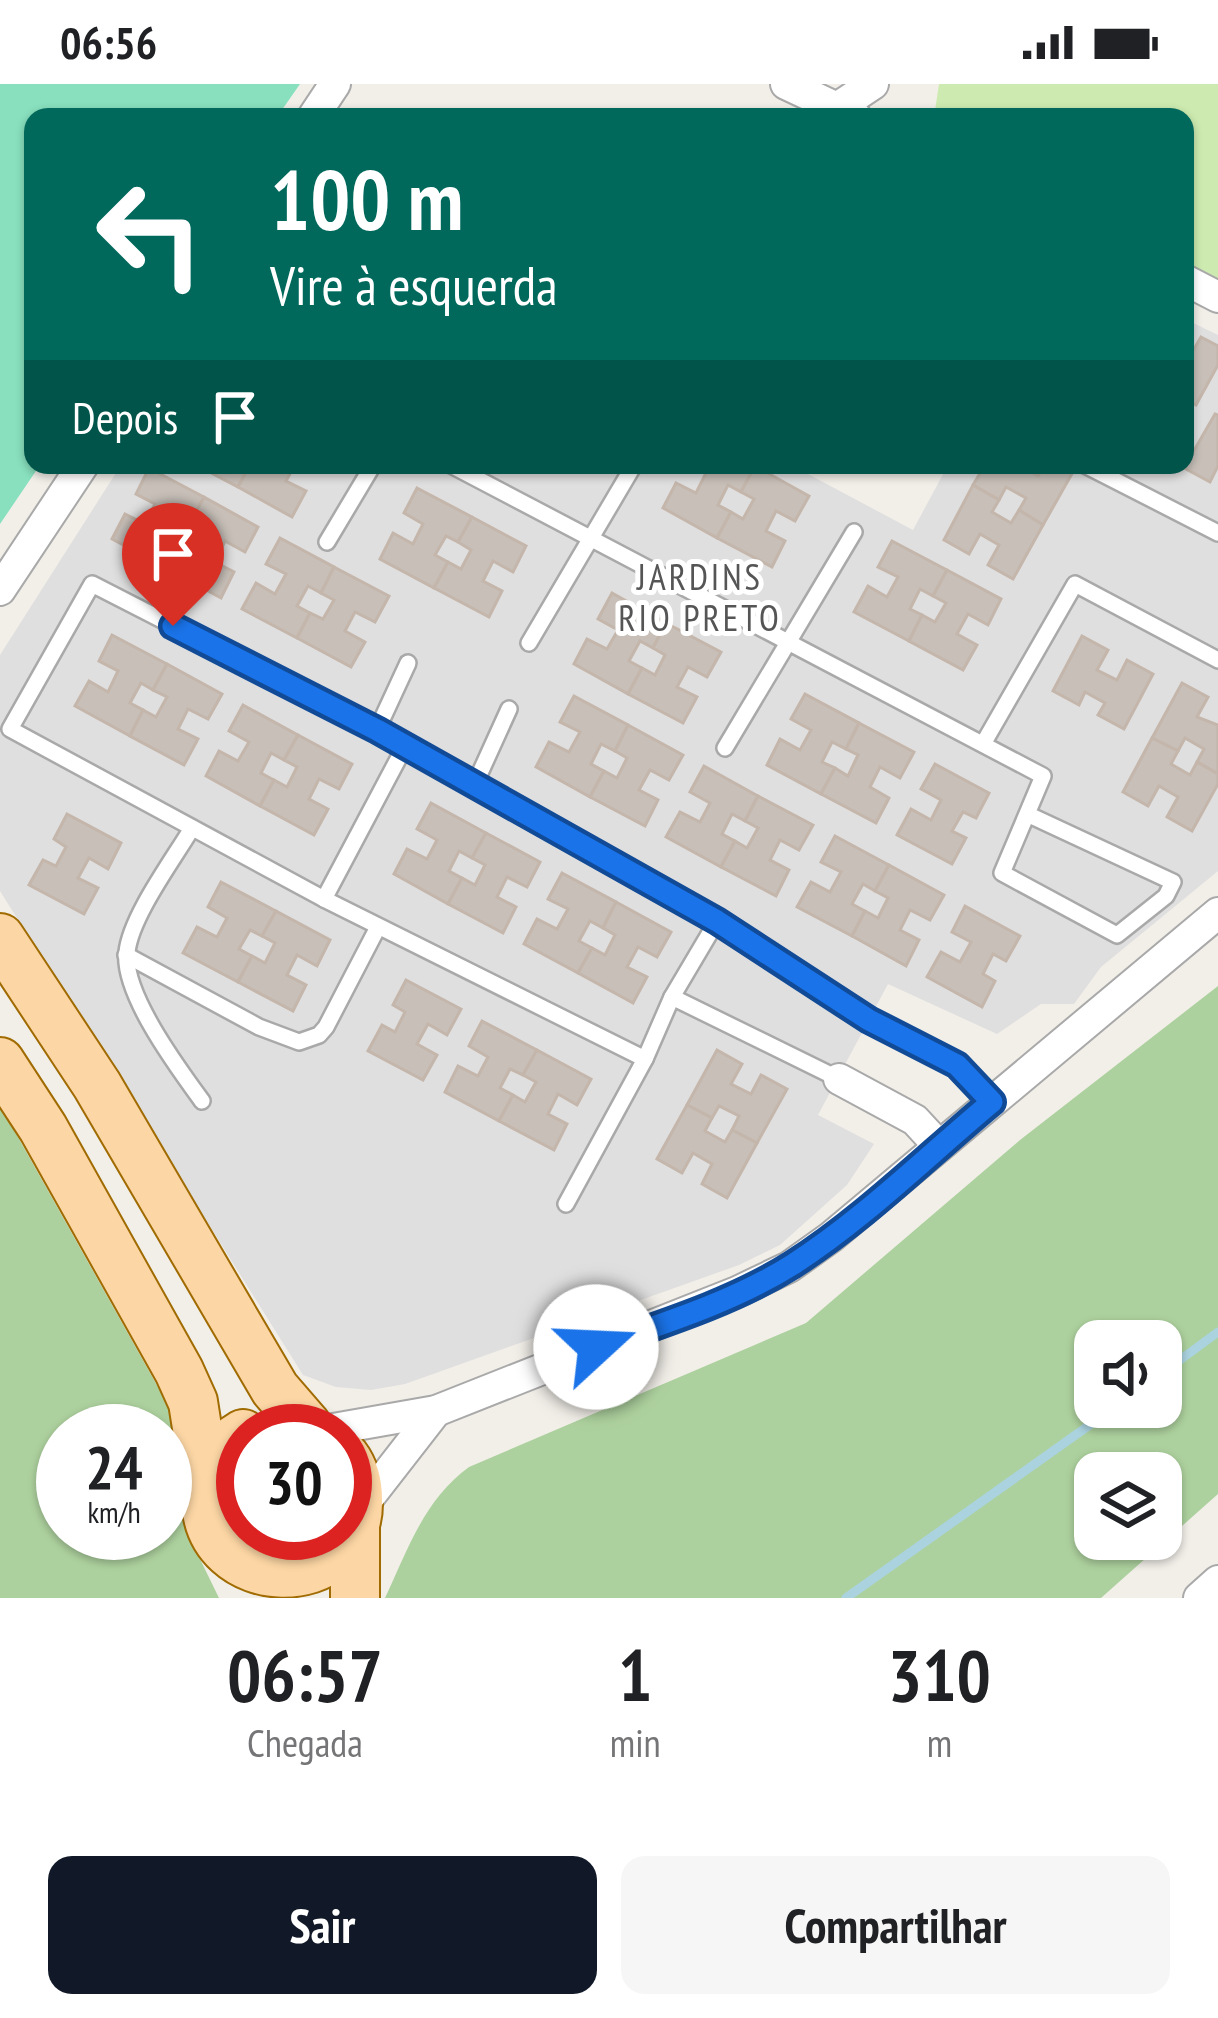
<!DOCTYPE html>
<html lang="pt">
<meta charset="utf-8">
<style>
:root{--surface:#fff;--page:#f6f6f6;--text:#202124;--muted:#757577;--accent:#111827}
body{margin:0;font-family:"PT Sans Narrow",sans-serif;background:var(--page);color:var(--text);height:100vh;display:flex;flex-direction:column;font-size:45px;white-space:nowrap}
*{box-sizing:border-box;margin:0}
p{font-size:39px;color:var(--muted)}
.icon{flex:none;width:66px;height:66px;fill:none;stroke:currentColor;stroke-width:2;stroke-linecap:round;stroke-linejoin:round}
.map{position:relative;height:1514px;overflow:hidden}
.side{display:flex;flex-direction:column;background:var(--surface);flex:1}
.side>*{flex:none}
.guide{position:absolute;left:24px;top:24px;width:1170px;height:366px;border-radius:24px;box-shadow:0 3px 9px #0004;background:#00695c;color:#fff;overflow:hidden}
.tools{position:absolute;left:1074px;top:1236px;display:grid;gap:24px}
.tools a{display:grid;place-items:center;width:108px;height:108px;border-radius:24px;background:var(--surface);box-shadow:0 3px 9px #0004;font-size:60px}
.speed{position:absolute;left:36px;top:1320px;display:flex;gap:24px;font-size:60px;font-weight:700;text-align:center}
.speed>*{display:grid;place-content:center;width:156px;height:156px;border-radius:50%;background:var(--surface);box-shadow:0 3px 9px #0004;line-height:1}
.speed small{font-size:30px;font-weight:400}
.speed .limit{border:18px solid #d22;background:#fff;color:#111}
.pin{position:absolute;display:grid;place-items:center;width:102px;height:102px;color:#fff;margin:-123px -51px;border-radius:50% 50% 50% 0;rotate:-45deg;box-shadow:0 0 12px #0007}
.pin .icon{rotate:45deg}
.me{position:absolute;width:132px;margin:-66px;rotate:70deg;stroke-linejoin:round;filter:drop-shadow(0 0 9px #0008)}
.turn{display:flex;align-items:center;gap:42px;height:252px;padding:0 48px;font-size:54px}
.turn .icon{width:156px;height:156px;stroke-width:2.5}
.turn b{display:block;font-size:84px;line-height:102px}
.then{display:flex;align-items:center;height:114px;padding:0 48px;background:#0003;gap:24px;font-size:45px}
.eta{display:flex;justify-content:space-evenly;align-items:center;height:204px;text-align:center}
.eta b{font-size:72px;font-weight:700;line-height:84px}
.action{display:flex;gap:24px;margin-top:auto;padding:24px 48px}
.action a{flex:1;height:138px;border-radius:24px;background:var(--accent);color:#fff;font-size:48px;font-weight:700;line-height:138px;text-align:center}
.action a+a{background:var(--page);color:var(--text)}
.status{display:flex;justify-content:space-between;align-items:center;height:84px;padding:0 60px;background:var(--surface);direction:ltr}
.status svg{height:33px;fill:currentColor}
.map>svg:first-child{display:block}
</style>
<div class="status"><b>06:56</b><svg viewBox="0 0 49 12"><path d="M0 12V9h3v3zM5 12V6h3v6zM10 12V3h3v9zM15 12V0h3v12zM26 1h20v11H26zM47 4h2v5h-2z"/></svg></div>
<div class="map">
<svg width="1218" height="1514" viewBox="0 0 1218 1514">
<rect width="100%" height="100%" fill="#f2efe9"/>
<path fill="#e0dfdf" d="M1185 235 1218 251V787L1101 883 1074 920H1041L997 950 888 900 818 1031 874 1060 847 1101 780 1161 739 1181 405 1300 371 1306 336 1303 303 1291 0 807V571L121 381H791L913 446 948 381H1185Z"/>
<path fill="#cdebb0" d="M939 0H1218V196L1185 179V33H934Z"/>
<g fill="#add19e" fill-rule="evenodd">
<path d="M1218 902V1410L1101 1514H385C408 1465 424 1416 469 1383L806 1239 1020 1056ZM1095 1257H1161V1323H1095ZM1095 1389H1161V1455H1095Z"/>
<path d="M0 1021 168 1321 199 1473 219 1514H0ZM63 1347H165V1449H63Z"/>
</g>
<path fill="#88e0be" d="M0 0H300L277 33H33V381H40L0 440Z"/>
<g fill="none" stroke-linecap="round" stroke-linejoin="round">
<g stroke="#aad3df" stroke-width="9">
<path d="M1161 1290 1218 1248"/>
<path d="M846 1514 1115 1323"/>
</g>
</g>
<g fill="#c7bfb8" stroke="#c4b6ab" stroke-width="3">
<path d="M1201 253 1218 262V281L1196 321 1185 315V270L1190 272Z"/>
<path d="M1215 330 1218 331V382L1210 398 1184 384Z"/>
<path d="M196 381H250L238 403Z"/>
<path d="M250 381 264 385 266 381H295L286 397 306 407 292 433 238 403Z"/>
<path d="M690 381 755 382 741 408 728 401 718 421 731 428 717 454 663 424 676 399 696 409 706 389Z"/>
<path d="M985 381H1019L1038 392 1044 381H1065L1074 386 1043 441 1019 426 1026 414 1006 403 999 416 973 401Z"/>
<path d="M755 382 809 412 795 437 776 427 766 447 785 457 772 483 717 454 731 428 743 435 754 415 741 408Z"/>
<path d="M149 384 204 413 190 439 177 432 167 452 180 459 166 484 112 455 125 430 145 440 155 420 136 410Z"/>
<path d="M973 401 999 416 992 428 1011 439 1019 426 1043 441 1013 495 988 481 999 461 980 450 969 470 944 456Z"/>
<path d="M417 404 472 433 458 458 446 452 435 471 448 478 434 504 380 475 393 449 413 460 423 440 404 429Z"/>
<path d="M204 413 258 443 245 468 225 457 215 478 234 488 221 514 166 484 180 459 192 466 203 446 190 439Z"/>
<path d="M472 433 526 462 513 488 493 477 483 497 502 507 489 533 434 504 448 478 461 485 471 466 458 458Z"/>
<path d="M280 454 334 483 321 509 308 502 297 522 310 529 297 554 242 525 256 499 275 510 286 490 266 480Z"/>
<path d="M892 457 947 486 933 512 920 505 910 525 922 531 909 557 854 528 868 502 887 513 898 493 878 483Z"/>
<path d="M334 483 389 512 375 538 355 528 345 547 365 558 351 583 297 554 310 529 323 535 334 516 321 509Z"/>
<path d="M947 486 1001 515 988 541 968 530 957 550 977 561 963 586 909 557 922 531 935 538 946 519 933 512Z"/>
<path d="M612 509 666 539 653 564 640 557 629 577 642 584 628 610 574 580 587 555 607 565 618 546 598 535Z"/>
<path d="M666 539 721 568 707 593 688 583 677 603 697 613 683 639 628 610 642 584 655 591 665 571 653 564Z"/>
<path d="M112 551 167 580 153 606 141 599 130 619 143 626 130 652 75 622 89 597 108 608 118 587 99 577Z"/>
<path d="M1082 552 1108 566 1097 586 1117 596 1127 576 1153 590 1124 645 1098 631 1105 619 1085 608 1079 621 1053 607Z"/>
<path d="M167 580 222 610 208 635 188 625 178 645 198 655 184 681 130 652 143 626 156 633 167 613 153 606Z"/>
<path d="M1182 599 1208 613 1197 633 1218 641V690L1197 678 1204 665 1185 654 1178 667 1152 654Z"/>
<path d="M805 610 859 639 846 665 832 658 822 678 835 684 821 710 767 681 780 655 800 666 811 646 791 635Z"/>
<path d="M574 612 628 641 615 667 601 660 591 680 604 687 590 713 536 683 549 658 569 668 580 648 560 638Z"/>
<path d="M243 621 298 651 284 676 271 669 261 689 274 696 260 722 206 692 219 667 238 677 249 658 229 647Z"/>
<path d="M859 639 914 668 900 694 880 683 870 703 889 714 876 739 821 710 835 684 848 692 858 671 846 665Z"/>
<path d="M628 641 683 671 669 696 650 686 639 706 658 716 645 742 590 713 604 687 617 694 627 674 615 667Z"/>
<path d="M298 651 352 680 339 705 319 695 309 715 328 725 314 751 260 722 274 696 287 703 297 683 284 676Z"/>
<path d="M1152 654 1178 667 1171 680 1190 691 1197 678 1218 690V700L1192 747 1167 733 1178 713 1159 702 1148 722 1123 708Z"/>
<path d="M935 680 989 709 976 734 963 728 952 747 966 754 952 780 897 751 911 725 931 736 941 716 921 705Z"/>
<path d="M704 682 758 712 745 737 732 730 722 750 735 757 721 783 666 753 680 728 700 738 710 719 690 708Z"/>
<path d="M758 712 813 741 799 766 780 756 770 776 789 786 776 812 721 783 735 757 747 764 758 744 745 737Z"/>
<path d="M431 719 486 749 472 774 459 767 449 787 462 794 448 820 394 790 407 765 427 775 437 756 417 745Z"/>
<path d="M67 730 121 759 108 785 89 774 78 794 98 804 84 830 29 801 43 776 56 782 66 763 54 755Z"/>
<path d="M486 749 540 778 527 803 507 793 497 813 516 823 503 849 448 820 462 794 475 801 485 781 472 774Z"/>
<path d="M835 752 889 781 875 807 863 800 852 820 865 827 852 852 797 823 811 798 830 808 841 788 821 778Z"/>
<path d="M889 781 944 811 930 836 910 826 900 846 919 856 906 882 852 852 865 827 878 834 888 814 875 807Z"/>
<path d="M562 789 616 818 603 844 590 837 579 857 592 864 578 889 524 860 537 835 557 845 568 825 548 815Z"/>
<path d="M221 798 276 827 262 852 250 846 239 865 252 872 238 898 183 869 197 843 217 853 227 834 208 823Z"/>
<path d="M616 818 671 848 657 873 638 863 627 883 647 893 633 919 578 889 592 864 605 871 615 851 603 844Z"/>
<path d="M965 822 1020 852 1006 877 993 870 983 890 995 897 982 923 927 893 941 868 960 878 971 858 952 848Z"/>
<path d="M276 827 330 856 317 882 297 871 287 891 306 901 293 927 238 898 252 872 265 879 275 859 262 852Z"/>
<path d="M406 896 461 925 447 951 428 940 417 960 437 971 423 996 368 967 382 941 395 948 405 928 393 921Z"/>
<path d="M482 937 537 966 523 991 510 985 500 1004 513 1011 499 1037 445 1008 458 982 478 992 488 973 469 962Z"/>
<path d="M537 966 591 995 577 1021 558 1010 548 1030 567 1040 554 1066 499 1037 513 1011 525 1018 536 998 523 991Z"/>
<path d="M717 966 742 980 731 1000 751 1010 761 991 787 1005 757 1059 732 1046 739 1032 719 1022 712 1034 687 1021Z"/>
<path d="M687 1021 712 1034 705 1047 725 1058 732 1046 757 1059 727 1114 702 1100 712 1080 693 1069 682 1089 657 1075Z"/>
</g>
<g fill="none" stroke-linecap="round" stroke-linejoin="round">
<g stroke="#a9a9a9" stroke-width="20">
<g id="lane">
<path d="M451 381 1043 692 1002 789 1117 851 1166 812 1173 798 1027 730"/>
<path d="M1085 381 1218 449"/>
<path d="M327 458 373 381"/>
<path d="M529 559 634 381"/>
<path d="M377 646 408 579"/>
<path d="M983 660 1075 500 1218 576"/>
<path d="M725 664 854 448"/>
<path d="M475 700 509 625"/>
<path d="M192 744C173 776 131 832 127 868 122 909 178 984 202 1017"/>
<path d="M324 815 405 662"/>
<path d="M126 871 259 943 299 958 319 951 326 943 378 843"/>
<path d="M672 913 839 995"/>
<path d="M645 975 324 815 10 645 92 500 377 646 717 837 869 936 957 981 992 1018"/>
<path d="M566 1120 645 975 672 913 717 837"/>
</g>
</g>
<g stroke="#a9a9a9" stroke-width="34">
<g id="street">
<path d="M786 0 856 33"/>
<path d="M837 24 873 0"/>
<path d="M313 33 335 0"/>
<path d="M1185 196 1218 213"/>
<path d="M0 506 83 381"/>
<path d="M839 995 915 1036 939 1062"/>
<path d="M322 1347 436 1327 737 1208 789 1183 831 1153 1218 829"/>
<path d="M359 1426 436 1327"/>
<path d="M1199 1514 1218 1497"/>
</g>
</g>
<g stroke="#a06b00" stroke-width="52">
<g id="primary">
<path d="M0 854 97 1001 275 1305 307 1342"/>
<path d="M0 978 43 1044 179 1287 193 1318 206 1401"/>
<path d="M243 1350C222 1362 207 1386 206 1410 203 1514 361 1514 358 1416 358 1400 354 1385 345 1373"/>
<path d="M355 1514V1441"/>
</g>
</g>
<use href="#lane" stroke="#fff" stroke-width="15"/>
<use href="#street" stroke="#fff" stroke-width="30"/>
<use href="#primary" stroke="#fcd6a4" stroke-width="48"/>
</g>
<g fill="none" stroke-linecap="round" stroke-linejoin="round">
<g stroke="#114b97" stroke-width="30">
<path id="route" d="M173 542 377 646 717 837 869 936 957 981 992 1018C927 1072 864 1135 792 1181 733 1218 662 1240 596 1263"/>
</g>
<use href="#route" stroke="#1a73e8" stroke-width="21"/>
</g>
<g text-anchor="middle" stroke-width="10" stroke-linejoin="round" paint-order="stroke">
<g font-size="36" letter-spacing="3" fill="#555" stroke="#fff">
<text x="700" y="506">JARDINS<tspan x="700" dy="41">RIO PRETO</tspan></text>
</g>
</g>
</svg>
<div class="tools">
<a><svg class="icon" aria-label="sound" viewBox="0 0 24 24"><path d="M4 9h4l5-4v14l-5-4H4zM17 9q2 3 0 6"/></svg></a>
<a><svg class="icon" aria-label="layers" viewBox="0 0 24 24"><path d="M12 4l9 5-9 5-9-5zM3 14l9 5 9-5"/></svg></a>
</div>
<div class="speed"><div>24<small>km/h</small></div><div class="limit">30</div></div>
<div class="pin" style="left:173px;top:542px;background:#d93025"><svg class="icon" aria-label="arrive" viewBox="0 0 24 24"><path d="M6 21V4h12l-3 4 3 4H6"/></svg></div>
<svg class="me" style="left:596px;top:1263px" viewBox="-20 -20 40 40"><circle r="19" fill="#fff"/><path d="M0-13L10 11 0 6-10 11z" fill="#1a73e8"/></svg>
<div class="guide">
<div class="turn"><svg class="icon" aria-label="left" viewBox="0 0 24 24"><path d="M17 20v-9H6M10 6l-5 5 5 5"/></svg><div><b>100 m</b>Vire à esquerda</div></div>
<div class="then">Depois<svg class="icon" aria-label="arrive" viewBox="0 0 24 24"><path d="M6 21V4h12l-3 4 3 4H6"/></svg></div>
</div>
</div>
<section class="side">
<div class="eta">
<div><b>06:57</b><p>Chegada</p></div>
<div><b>1</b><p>min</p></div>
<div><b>310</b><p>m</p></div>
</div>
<div class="action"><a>Sair</a><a>Compartilhar</a></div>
</section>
